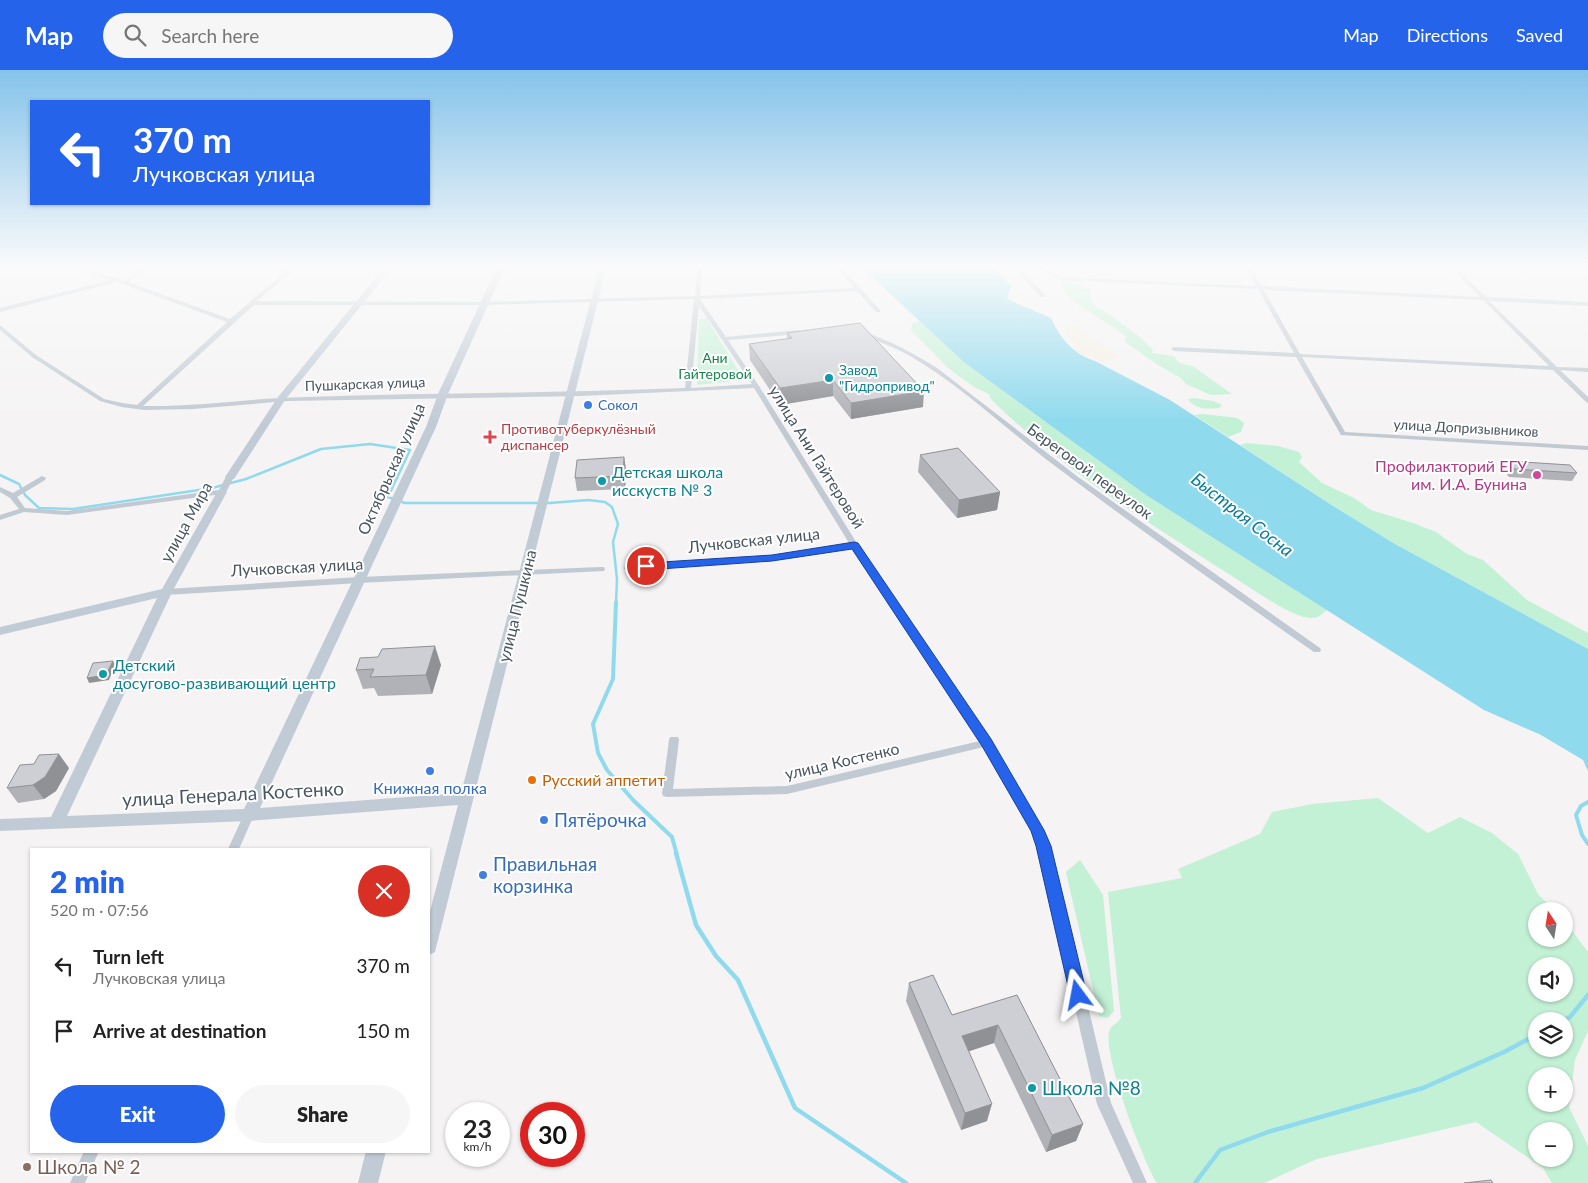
<!DOCTYPE html>
<meta charset="utf-8">
<style>
:root{--surface:#fff;--page:#f6f6f6;--text:#222;--muted:#767676;--accent:#2563eb}
body{margin:0;font-family:Lato,sans-serif;background:var(--page);color:var(--text);height:100vh;display:flex;flex-direction:column;font-size:19px;white-space:nowrap}
*{box-sizing:border-box;margin:0}
p{font-size:16px;color:var(--muted)}
.icon{flex:none;width:28px;height:28px;fill:none;stroke:currentColor;stroke-width:2;stroke-linecap:round;stroke-linejoin:round}
.map{position:relative;flex:1;overflow:hidden}
.details{position:absolute;left:30px;top:778px;width:400px;height:305px;display:flex;flex-direction:column;background:var(--surface);border-radius:0px;box-shadow:0 1px 4px #0004}
.details>*{flex:none}
.top-card{position:absolute;left:30px;top:30px;width:400px;height:105px;border-radius:0px;box-shadow:0 1px 4px #0004;background:#2563eb;color:#fff;overflow:hidden}
.needle{width:32px;rotate:348deg}
.tools{position:absolute;left:1528px;top:832px;display:grid;gap:10px}
.tools a{display:grid;place-items:center;width:45px;height:45px;border-radius:50%;background:var(--surface);box-shadow:0 1px 4px #0004;font-size:25px}
.speed{position:absolute;left:445px;top:1032px;display:flex;gap:10px;font-size:25px;font-weight:700;text-align:center}
.speed>*{display:grid;place-content:center;width:65px;height:65px;border-radius:50%;background:var(--surface);box-shadow:0 1px 4px #0004;line-height:1}
.speed small{font-size:12px;font-weight:400}
.speed .limit{border:8px solid #d22;background:#fff;color:#111}
.pin{position:absolute;display:grid;place-items:center;width:42px;height:42px;color:#fff;margin:-21px;border:2px solid #fff;border-radius:50%;box-shadow:0 1px 5px #0007}
.me{position:absolute;width:55px;margin:-28px;rotate:347deg;stroke-linejoin:round;filter:drop-shadow(0 0 4px #0008)}
.turn{display:flex;align-items:center;gap:18px;height:105px;padding:0 20px;font-size:22px}
.turn .icon{width:65px;height:65px;stroke-width:2.5}
.turn b{display:block;font-size:35px;line-height:42px}
.round{display:grid;place-items:center;flex:none;width:52px;height:52px;border-radius:26px;background:var(--page)}
.headline{display:flex;align-items:center;justify-content:space-between;height:85px;padding:0 20px}
h1{font-size:30px;font-weight:800;line-height:38px;color:var(--accent)}
.primary-button{display:flex;gap:10px;margin-top:auto;padding:10px 20px}
.primary-button a{flex:1;height:58px;border-radius:30px;background:var(--accent);color:#fff;font-size:20px;font-weight:800;line-height:58px;text-align:center}
.primary-button a+a{background:var(--page);color:var(--text)}
ul{padding:0;list-style:none}
li{display:flex;align-items:center;gap:15px;height:65px;padding:0 20px}
li div{flex:1}
li b{display:block;font-size:19px}
li em{font-style:normal}
header{display:flex;align-items:center;gap:30px;box-sizing:border-box;height:70px;padding:0 25px;background:var(--accent);color:#fff}
header strong{font-size:24px}
nav{display:flex;gap:28px;margin-inline-start:auto;font-size:18px}
.search{width:350px;height:45px;background:var(--page);display:flex;align-items:center;gap:12px;box-sizing:border-box;padding:0 18px;border-radius:28px;color:var(--muted);font-size:19px}
.map>svg:first-child{display:block}
</style>
<header>
<strong>Map</strong>
<div class="search"><svg class="icon" aria-label="search" viewBox="0 0 24 24"><circle cx="10" cy="10" r="6"/><path d="M15 15l6 6"/></svg>Search here</div>
<nav><a>Map</a><a>Directions</a><a>Saved</a></nav>
</header>
<div class="map">
<svg width="1588" height="1113" viewBox="0 0 1588 1113">
<rect width="100%" height="100%" fill="#f5f3f3"/>
<g fill="#c3f1d5" fill-rule="evenodd">
<path d="M1062 210 1092 220 1090 230 1096 237 1106 242 1140 267 1153 280 1152 283 1174 286 1178 292 1194 297 1232 324 1211 325 1186 314 1181 308 1158 295 1125 272 1126 266 1073 231 1063 219Z"/>
<path d="M699 249H707L744 310 697 315Z"/>
<path d="M920 251 965 293 1146 425 1327 540C1324 542 1321 546 1317 547 1302 553 1268 529 1255 521 1164 462 1067 405 990 328L989 324 974 317 948 298 911 260 912 253Z"/>
<path d="M1194 328 1213 331 1222 335 1219 338C1207 339 1196 340 1188 329Z"/>
<path d="M1203 344 1237 348 1244 353 1241 362 1228 367 1194 345Z"/>
<path d="M1247 373 1278 376 1299 382 1302 387 1299 392 1322 413 1354 428 1371 440 1413 453 1436 462 1467 484 1483 490 1527 530 1588 563V579L1395 474 1333 436 1240 375Z"/>
<path d="M1378 728 1428 763 1460 747 1492 763 1518 784 1538 824 1555 841H1536V869H1564V850L1588 882V961L1575 990 1569 1037 1588 1076V1113H1552L1543 1098 1476 1052 1317 1089 1264 1113H1157C1144 1093 1100 979 1110 959 1112 956 1118 952 1121 948L1108 822 1182 808 1178 799 1260 764 1272 742 1312 734ZM1536 896H1564V924H1536ZM1564 951V979H1536V951ZM1564 1006V1034H1536V1006ZM1536 1061H1564V1089H1536Z"/>
<path d="M1080 790 1103 825 1114 941 1108 948 1099 946 1066 802Z"/>
</g>
<path fill="#f5f0e5" d="M1074 256 1119 287 1102 292 1092 287 1084 288 1073 278 1077 276 1060 260 1066 261 1064 257Z"/>
<path fill="#90daee" d="M859 195H991L1011 216 1007 229 1051 248C1060 268 1073 284 1095 291L1170 330 1333 436 1395 474 1588 579V701L1583 690 1541 665 1484 640 1146 425 965 293Z"/>
<g fill="none" stroke-linecap="round" stroke-linejoin="round">
<path stroke="#90daee" stroke-width="2.5" d="M0 405 19 414 25 425 39 438 73 439 212 418 246 409 321 379 370 374 410 380 388 427 405 433H550L588 430 605 432 612 437 618 454 613 472 617 509 616 534"/>
<g stroke="#90daee" stroke-width="4">
<path d="M616 532 613 609 593 654 598 683 607 700 633 730 672 767 677 785"/>
<path d="M1588 732 1581 736 1576 745 1582 765 1588 774"/>
</g>
<g stroke="#90daee" stroke-width="4.5">
<path d="M676 783 696 855 716 886 738 910 795 1038 906 1113"/>
<path d="M1562 951 1570 947 1588 925"/>
<path d="M1195 1113 1220 1080 1268 1062 1423 1018 1504 982 1536 965"/>
</g>
<g fill="#c1cad2" fill-rule="evenodd">
<path d="M64 195H71L124 211 147 195H152L128 212 230 249 284 203 267 195H273L287 201 294 195H299L257 231 480 232 695 226 698 195H728L726 196 702 198 700 226 854 218 834 195H839L880 240V242H876L857 221 700 229 726 267 799 260 802 262 799 264 728 270 759 316 858 475 991 670 1041 757 1050 776 1111 1033 1147 1113H1133L1097 1034 1038 776 1032 761 984 677 787 724 667 727 663 726 662 723 669 670 670 667H678L679 670 673 719 787 716 980 671 852 478 772 490 627 500 623 498 627 496 772 486 849 473 754 318 580 326 287 331 193 339 144 340 122 337 100 331 32 287 0 260V255L36 285 104 329 122 333 137 335 227 252 117 212 0 242V238L111 210ZM694 229 685 318C559 323 432 323 306 327 252 328 198 337 143 336L254 235H480ZM699 236 752 314 691 318Z"/>
<path d="M1011 195H1016L1045 225V227H1041Z"/>
<path d="M1033 195H1038L1061 207 1256 216 1245 195H1249L1262 216 1480 227 1448 195H1453L1486 227 1588 232V236L1489 231 1557 297 1588 298V302L1560 300 1588 327V333L1586 332 1553 300 1302 287 1345 362 1588 376V380L1341 365 1296 287 1174 281 1171 279 1174 277 1294 283 1258 219 1060 210ZM1264 220 1483 230 1549 296 1300 284Z"/>
<path d="M863 262C890 270 913 283 937 298L1078 407 1320 578 1321 580 1320 582H1314C1227 521 1140 460 1055 396 1007 360 962 316 910 286 894 277 878 271 861 265L860 264Z"/>
<path d="M227 405H230L234 407 226 422 222 424 67 445 24 442 0 450V445L19 439 10 428 0 422V417L13 423 42 406 46 408 45 410 17 427 25 438 67 441 219 420Z"/>
<path d="M601 497H604L605 499 604 501 359 513 166 525 162 522 166 519 359 507Z"/>
<path d="M249 741 253 742 254 745 239 779H228L245 742Z"/>
<path d="M84 1081H99L85 1113H70Z"/>
</g>
<g fill="#c1cbd6" fill-rule="evenodd">
<path d="M386 195H394L285 330 234 409H226L225 407 278 327Z"/>
<path d="M498 195H506L448 324 436 357 260 738 461 723 600 195H607L435 882 429 885V845L458 735 249 751 0 761V749L51 747 157 528 0 565V557L162 519 217 422 222 419 227 422 172 522 67 746 244 739 426 357 438 324Z"/>
<path d="M366 1081H386L378 1113H358Z"/>
</g>
</g>
<g fill="#b0b2b7">
<path d="M787 263 923 337 851 349 833 326 780 335 750 290 749 274 787 269Z"/>
<path d="M920 385 1000 422 997 440 957 448 918 402Z"/>
<path d="M624 387 626 400 625 419 577 421 575 408Z"/>
<path d="M1507 391 1577 403 1572 411 1509 407 1503 399Z"/>
<path d="M441 595 432 624 378 626 374 618 363 619 356 600Z"/>
<path d="M69 698 56 721 44 729 18 733 7 718Z"/>
<path d="M909 913 952 945 1017 925 1083 1054 1076 1071 1046 1082 994 973 968 981 987 1051 961 1060 906 931Z"/>
</g>
<g fill="#909195">
<path d="M833 310V326L780 335V318Z"/>
<path d="M924 321 923 337 851 349V333Z"/>
<path d="M624 387 626 400 625 419 623 406Z"/>
<path d="M1000 422 997 440 957 448 959 430Z"/>
<path d="M435 576 441 595 432 624 426 605Z"/>
<path d="M113 591 115 595 109 610 89 613 87 608Z"/>
<path d="M59 684 69 698 56 721 44 729 33 715Z"/>
<path d="M998 955 994 973 958 985 962 966Z"/>
<path d="M992 1034 987 1051 961 1060 965 1043Z"/>
<path d="M1083 1054 1076 1071 1046 1082 1052 1065Z"/>
</g>
<g fill="#cdcfd5" stroke="#909195">
<path d="M860 253 924 321 851 333 833 310 780 318 749 274 792 268 787 263Z"/>
<path d="M958 378 1000 422 959 430 920 385Z"/>
<path d="M624 387 623 406 575 408 577 390Z"/>
<path d="M1507 391 1570 395 1577 403 1514 399Z"/>
<path d="M435 576 426 605 370 607 374 599 356 600 360 588 378 587 382 579Z"/>
<path d="M113 591 106 605 87 608 93 593Z"/>
<path d="M59 684 45 707 33 715 7 718 20 695 34 694 39 685Z"/>
<path d="M933 905 952 945 1017 925 1083 1054 1052 1065 998 955 962 966 992 1034 965 1043 909 913Z"/>
<path d="M1491 1110 1493 1113H1464Z"/>
</g>
<linearGradient id="sky" x2="0" y2="1"><stop stop-color="#85c3ea"/><stop offset="0.56" stop-color="#fafafa"/><stop offset="1" stop-color="#fafafa" stop-opacity="0"/></linearGradient>
<rect width="1588" height="351" fill="url(#sky)"/>
<path fill="#2563eb" stroke="#184099" d="M854 472 858 473 991 669 1044 760 1051 776 1087 925 1084 930 1078 933 1073 930 1070 925 1036 776 1031 761 982 676 852 479 772 491 646 500 640 496 646 493 772 485Z"/>
<g fill="#0f9aa8" stroke="#fff" stroke-width="2">
<circle cx="829" cy="308" r="5"/>
<circle cx="602" cy="411" r="5"/>
<circle cx="103" cy="604" r="5"/>
<circle cx="1032" cy="1018" r="5"/>
</g>
<g fill="#3f7fe0" stroke="#fff" stroke-width="2">
<circle cx="588" cy="335" r="5"/>
<circle cx="430" cy="701" r="5"/>
<circle cx="544" cy="750" r="5"/>
<circle cx="483" cy="805" r="5"/>
</g>
<path fill="#e0444e" stroke="#fff" stroke-width="2" d="M487.5 359.5h5v5h5v5h-5v5h-5v-5h-5v-5h5z"/>
<circle fill="#d1479c" stroke="#fff" stroke-width="2" cx="1537" cy="405" r="5"/>
<circle fill="#e8710a" stroke="#fff" stroke-width="2" cx="532" cy="710" r="5"/>
<circle fill="#8d6e63" stroke="#fff" stroke-width="2" cx="27" cy="1097" r="5"/>
<g text-anchor="middle" stroke-width="4" stroke-linejoin="round" paint-order="stroke">
<g font-size="14" fill="#17864f" stroke="#fff">
<text x="715" y="293">Ани<tspan x="715" dy="16">Гайтеровой</tspan></text>
</g>
<g font-size="14" fill="#0d838f" stroke="#fff" text-anchor="start">
<text x="839" y="305">Завод<tspan x="839" dy="16">"Гидропривод"</tspan></text>
</g>
<g font-size="14" fill="#4a5661" stroke="#fff">
<text transform="translate(365 314) rotate(-2)" y="5">Пушкарская улица</text>
<text transform="translate(1466 358) rotate(3)" y="5">улица Допризывников</text>
</g>
<g font-size="14" fill="#366cbe" stroke="#fff" text-anchor="start">
<text x="598" y="340">Сокол</text>
</g>
<g font-size="14" fill="#be3a42" stroke="#fff" text-anchor="start">
<text x="501" y="364">Противотуберкулёзный<tspan x="501" dy="16">диспансер</tspan></text>
</g>
<g font-size="16" fill="#4a5661" stroke="#fff">
<text transform="translate(817 387) rotate(58)" y="6">улица Ани Гайтеровой</text>
<text transform="translate(391 399) rotate(-66)" y="6">Октябрьская улица</text>
<text transform="translate(1090 401) rotate(36)" y="6">Береговой переулок</text>
<text transform="translate(186 452) rotate(-61)" y="6">улица Мира</text>
<text transform="translate(754 470) rotate(-6)" y="6">Лучковская улица</text>
<text transform="translate(297 497) rotate(-3)" y="6">Лучковская улица</text>
<text transform="translate(517 536) rotate(-76)" y="6">улица Пушкина</text>
<text transform="translate(842 691) rotate(-13)" y="6">улица Костенко</text>
</g>
<g font-size="16" fill="#b23c85" stroke="#fff" text-anchor="end">
<text x="1527" y="402">Профилакторий ЕГУ<tspan x="1527" dy="18">им. И.А. Бунина</tspan></text>
</g>
<g font-size="16" fill="#0d838f" stroke="#fff" text-anchor="start">
<text x="612" y="408">Детская школа<tspan x="612" dy="18">исскуств № 3</tspan></text>
<text x="113" y="601">Детский<tspan x="113" dy="18">досугово-развивающий центр</tspan></text>
</g>
<g font-size="16" fill="#c56008" stroke="#fff" text-anchor="start">
<text x="542" y="716">Русский аппетит</text>
</g>
<g font-size="16" fill="#366cbe" stroke="#fff">
<text x="430" y="724">Книжная полка</text>
</g>
<g font-size="18" font-style="italic" fill="#0c7c9b" stroke="#fff">
<text transform="translate(1242 445) rotate(38)" y="6">Быстрая Сосна</text>
</g>
<g font-size="19" fill="#4a5661" stroke="#fff">
<text transform="translate(233 724) rotate(-3)" y="7">улица Генерала Костенко</text>
</g>
<g font-size="19" fill="#366cbe" stroke="#fff" text-anchor="start">
<text x="554" y="757">Пятёрочка</text>
<text x="493" y="801">Правильная<tspan x="493" dy="22">корзинка</tspan></text>
</g>
<g font-size="19" fill="#0d838f" stroke="#fff" text-anchor="start">
<text x="1042" y="1025">Школа №8</text>
</g>
<g font-size="19" fill="#785e54" stroke="#fff" text-anchor="start">
<text x="37" y="1104">Школа № 2</text>
</g>
</g>
</svg>
<div class="tools">
<a><svg class="needle" viewBox="-14 -14 28 28"><path d="M0-13l5 13h-10z" fill="#e53935"/><path d="M0 13l5-13h-10z" fill="#767676"/></svg></a>
<a><svg class="icon" aria-label="sound" viewBox="0 0 24 24"><path d="M4 9h4l5-4v14l-5-4H4zM17 9q2 3 0 6"/></svg></a>
<a><svg class="icon" aria-label="layers" viewBox="0 0 24 24"><path d="M12 4l9 5-9 5-9-5zM3 14l9 5 9-5"/></svg></a>
<a>+</a>
<a>−</a>
</div>
<div class="speed"><div>23<small>km/h</small></div><div class="limit">30</div></div>
<div class="pin" style="left:646px;top:496px;background:#d93025"><svg class="icon" aria-label="arrive" viewBox="0 0 24 24"><path d="M6 21V4h12l-3 4 3 4H6"/></svg></div>
<svg class="me" style="left:1078px;top:925px" viewBox="-20 -20 40 40"><path d="M0-17L14 15 0 8-14 15z" fill="#2563eb" stroke="#fff" stroke-width="4"/></svg>
<div class="top-card">
<div class="turn"><svg class="icon" aria-label="left" viewBox="0 0 24 24"><path d="M17 20v-9H6M10 6l-5 5 5 5"/></svg><div><b>370 m</b>Лучковская улица</div></div>
</div>
<section class="details">
<div class="headline"><div><h1>2 min</h1><p>520 m · 07:56</p></div><a class="round" style="background:#d93025;color:#fff"><svg class="icon" aria-label="close" viewBox="0 0 24 24"><path d="M6 6l12 12M18 6L6 18"/></svg></a></div>
<ul>
<li><svg class="icon" aria-label="left" viewBox="0 0 24 24"><path d="M17 20v-9H6M10 6l-5 5 5 5"/></svg><div><b>Turn left</b><p>Лучковская улица</p></div><em>370 m</em></li>
<li><svg class="icon" aria-label="arrive" viewBox="0 0 24 24"><path d="M6 21V4h12l-3 4 3 4H6"/></svg><div><b>Arrive at destination</b></div><em>150 m</em></li>
</ul>
<div class="primary-button"><a>Exit</a><a>Share</a></div>
</section>
</div>
